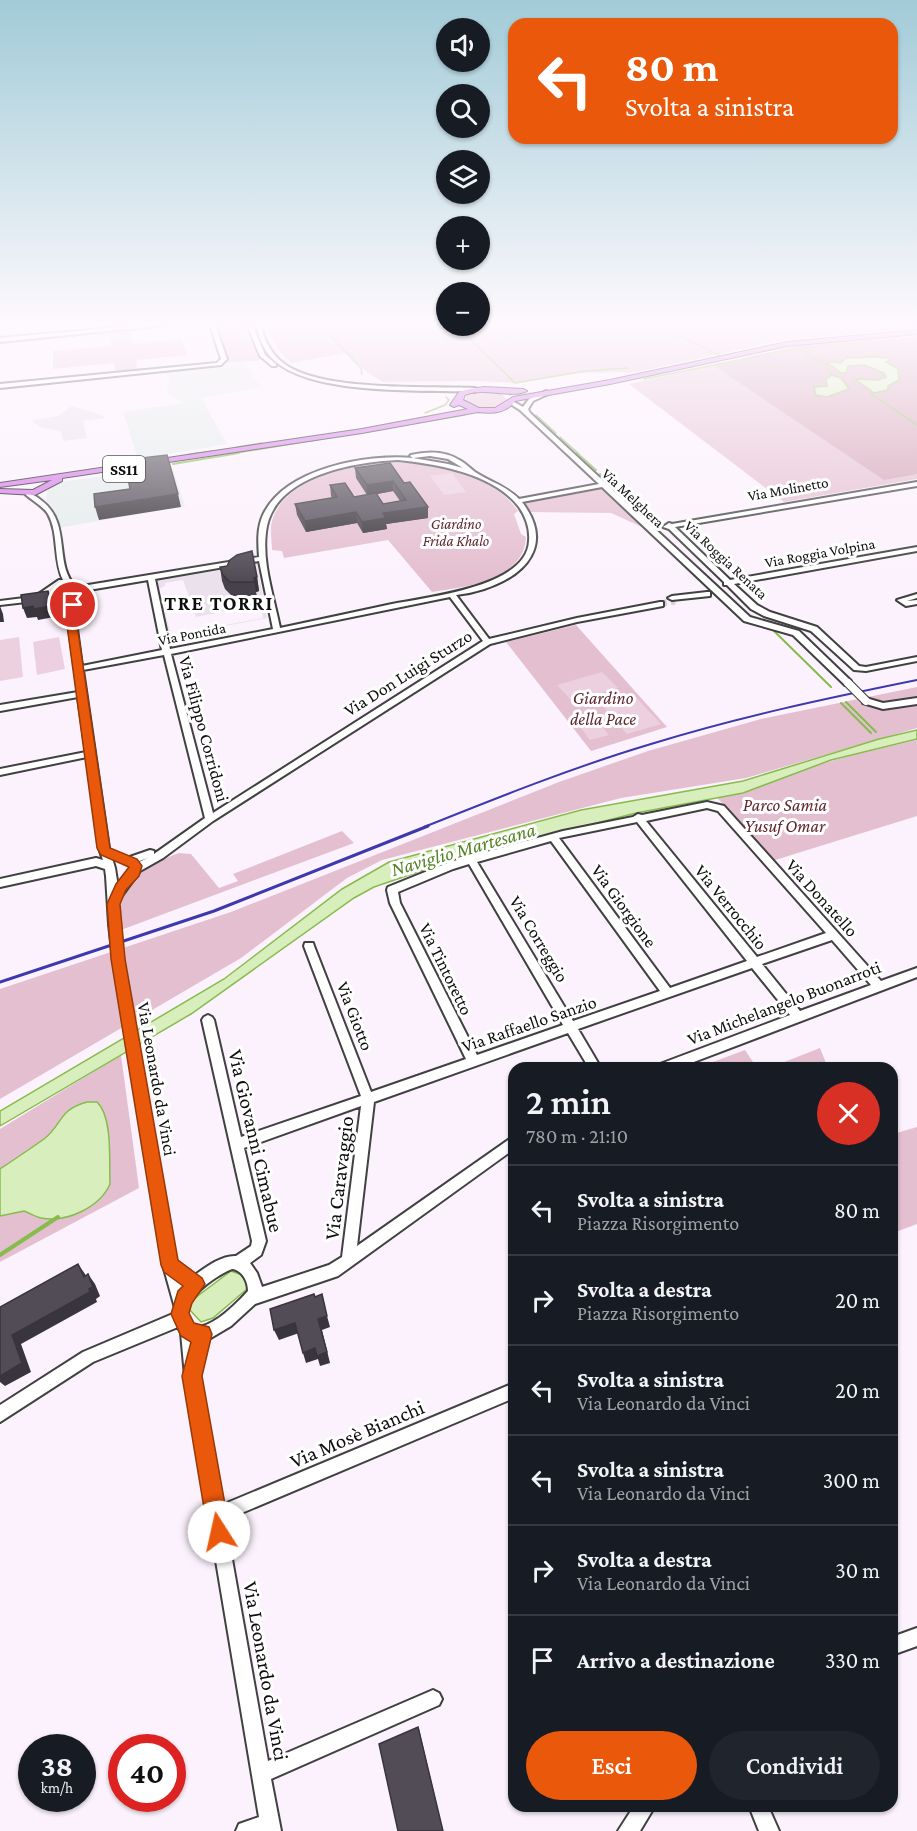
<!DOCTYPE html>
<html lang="it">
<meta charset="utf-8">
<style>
:root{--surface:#171b24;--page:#20242c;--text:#f1f3f6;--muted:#9ea1a6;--line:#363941;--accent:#ea580c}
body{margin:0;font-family:"Crimson Pro",serif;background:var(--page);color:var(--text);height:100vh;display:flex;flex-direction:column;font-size:22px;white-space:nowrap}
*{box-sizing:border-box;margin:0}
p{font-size:20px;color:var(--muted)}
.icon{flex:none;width:33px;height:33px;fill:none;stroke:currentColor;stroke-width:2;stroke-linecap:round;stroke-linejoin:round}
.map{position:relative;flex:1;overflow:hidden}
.drawer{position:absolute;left:508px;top:1062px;width:390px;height:750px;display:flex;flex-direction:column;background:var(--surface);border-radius:18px;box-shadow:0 2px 4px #0004}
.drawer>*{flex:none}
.top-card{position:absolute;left:508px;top:18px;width:390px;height:126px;border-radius:18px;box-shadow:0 2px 4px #0004;background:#ea580c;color:#fff;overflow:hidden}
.tools{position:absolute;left:436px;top:18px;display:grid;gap:12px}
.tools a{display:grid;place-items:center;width:54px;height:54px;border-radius:50%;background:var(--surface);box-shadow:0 2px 4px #0004;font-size:30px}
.speed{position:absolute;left:18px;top:1734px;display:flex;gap:12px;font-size:30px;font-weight:700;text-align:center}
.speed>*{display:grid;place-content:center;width:78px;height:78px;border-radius:50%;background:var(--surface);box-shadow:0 2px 4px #0004;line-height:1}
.speed small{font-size:15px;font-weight:400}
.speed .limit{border:9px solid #d22;background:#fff;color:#111}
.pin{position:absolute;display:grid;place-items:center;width:51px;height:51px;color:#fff;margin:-26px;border:3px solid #fff;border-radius:50%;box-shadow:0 2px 6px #0007}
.me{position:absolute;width:66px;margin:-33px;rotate:350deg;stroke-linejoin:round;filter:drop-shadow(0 0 4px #0008)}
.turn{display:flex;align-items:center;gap:21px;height:126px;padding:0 18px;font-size:27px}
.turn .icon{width:78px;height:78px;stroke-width:2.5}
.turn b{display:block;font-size:42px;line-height:51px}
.round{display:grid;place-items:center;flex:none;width:63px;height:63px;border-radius:32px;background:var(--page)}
.overview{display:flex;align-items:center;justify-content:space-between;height:102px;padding:0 18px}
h1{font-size:36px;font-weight:600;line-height:45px}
.button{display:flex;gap:12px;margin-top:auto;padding:12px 18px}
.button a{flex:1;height:69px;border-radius:36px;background:var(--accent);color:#fff;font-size:24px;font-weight:600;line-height:69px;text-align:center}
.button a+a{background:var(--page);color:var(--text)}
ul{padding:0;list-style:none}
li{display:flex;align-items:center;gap:18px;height:90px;padding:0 18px;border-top:2px solid var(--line)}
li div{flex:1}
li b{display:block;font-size:22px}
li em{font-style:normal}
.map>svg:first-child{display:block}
</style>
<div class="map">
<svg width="917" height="1831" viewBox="0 0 917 1831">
<rect width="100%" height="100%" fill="#fcf2fd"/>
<g fill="#e4eceb">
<path d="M245 363 261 388 201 398 227 444 138 459 123 412 185 403 166 393 170 380 164 370Z"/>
<path d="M172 467 185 506 58 528 47 504 46 497 48 489 60 482Z"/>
</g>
<g fill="#e4bfcf">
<path d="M265 322H447V326H480V322H917V328L784 340 637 372 579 373 513 383 474 381 383 382 368 373 346 353 291 363 278 350Z"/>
<path d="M247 324 265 360 224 363 228 359 217 327Z"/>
<path d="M130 330 133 344 182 339 187 355 136 360 137 370 115 372 114 363 53 369V351L111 346 110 332Z"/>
<path d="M917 336V479L784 502 629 384 801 345Z"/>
<path d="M480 391 502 394 508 401C495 410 478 411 465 402L467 395Z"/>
<path d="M381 463C426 461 491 471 518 511L514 514 521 534 526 537C524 581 464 587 432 592L388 540 284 558 282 551 272 550C272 540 269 528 273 518 286 480 346 466 381 463Z"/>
<path d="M600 488 642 527 611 513 527 512 520 502Z"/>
<path d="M576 625 667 727 591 751 506 642Z"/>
<path d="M917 687V728L746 778 621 798 382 860 347 878 241 958 0 1099V989L231 912 559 782 648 751 761 719Z"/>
<path d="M917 740V816L772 861 714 794 853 755Z"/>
<path d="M342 831 354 843 121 930V895L143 867 179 853 191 854 219 888 238 881 233 874Z"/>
<path d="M820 1048 828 1068H769Z"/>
<path d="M745 1050 757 1068H697Z"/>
<path d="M121 1055 139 1188 0 1262V1129Z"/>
<path d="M917 1127V1224L893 1233V1134Z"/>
</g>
<path fill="#d2a0b3" d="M917 337V474L884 480 713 365 798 346Z"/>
<g fill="#ecd0e0">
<path d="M452 473 466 492 444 495 430 476Z"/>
<path d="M19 637 23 677 0 681V640Z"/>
<path d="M59 637 65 669 37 675 33 642Z"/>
<path d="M602 672 618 688 572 701 557 685Z"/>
<path d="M632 693 661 724 627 734 599 702Z"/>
<path d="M591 713 609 735 590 740 573 717Z"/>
</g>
<g fill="#ebe1ed" fill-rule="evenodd">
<path d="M72 406 104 416V418L83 421 87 438 63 441 61 431 42 428 32 421 25 422 58 416Z"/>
<path d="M254 563 257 564 267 618 225 626 230 640 212 644 206 629 169 636 155 580ZM183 580 196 617 260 605 263 618 171 635 159 589 165 586V583Z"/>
</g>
<g fill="#d8eebd" stroke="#87bc4d" stroke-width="1.5">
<path d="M878 357 889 358 890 360 886 362 898 369 899 380 888 386V390L874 393 855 379 878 380 886 377 884 373 865 365 848 366 846 373H841L827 362 841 363 846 358Z"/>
<path d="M832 375 841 378 849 389 827 397 816 395 814 387 827 386 826 379Z"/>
<path d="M917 730V739L831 760 743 793 636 813 459 858 374 887 354 898 191 1014 0 1126V1111L224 979 342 889 389 862 581 810 743 781 879 739Z"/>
<path d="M87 1102H97C113 1117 109 1161 110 1184 100 1207 67 1223 41 1218 35 1217 30 1213 24 1211L0 1216V1169C15 1159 30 1149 44 1139 63 1124 58 1110 87 1102Z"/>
<path d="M231 1271 242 1275 247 1283V1289L213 1318 201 1322 189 1309 191 1301Z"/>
</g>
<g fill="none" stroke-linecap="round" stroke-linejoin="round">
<g stroke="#87bc4d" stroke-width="1.5">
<path d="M317 322 361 368 362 374"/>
<path d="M651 322 721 356 755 349"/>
<path d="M845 322 864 335"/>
<path d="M457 326 515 383 585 371 627 368"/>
<path d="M822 363 799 348 871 341 868 338"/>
<path d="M824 364H828"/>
<path d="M824 366 832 375"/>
<path d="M644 379 799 348"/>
<path d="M873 393 871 394 917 425"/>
<path d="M425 413 445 405 449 400 446 397"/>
<path d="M536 415 556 433"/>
<path d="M560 437 579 454"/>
<path d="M237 447 262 443"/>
<path d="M191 454 213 451"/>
<path d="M231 454 465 415"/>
</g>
<g stroke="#87bc4d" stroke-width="2">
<path d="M577 453 596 470"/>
<path d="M187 455 201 453"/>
<path d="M173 464 239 453"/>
<path d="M600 474 651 521"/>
<path d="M773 630 831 687"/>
<path d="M846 702 876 732"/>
<path d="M841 703 871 733"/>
</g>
<path stroke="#87bc4d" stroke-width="4" d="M0 1255 58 1217"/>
<path stroke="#d8d0d9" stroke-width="7" stroke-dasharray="7 4" stroke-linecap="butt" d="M660 604 675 601"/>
<g stroke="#414141" stroke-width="4">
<g id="minor">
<path d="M176 322H197L0 342V338Z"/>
<path d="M209 322H214L227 359 221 365 0 388V384L217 363 221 359Z"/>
<path d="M246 322H251L265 355 276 364V366H272L260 356Z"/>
<path d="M256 322H260C264 341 272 357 289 367 330 391 426 386 475 388L478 390 475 392C423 389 305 397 270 356 262 347 258 334 256 322Z"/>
<path d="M546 391 548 392V394L533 401 528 409 530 413 750 617 799 631 851 681V685H845L793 635 744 621 602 487 522 502C554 544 527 575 484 589 475 592 465 594 456 595L489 639 577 618 660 602H663V606L577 622 490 644 213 821 163 858 140 871 118 901 119 924 118 927H110L109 924 106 876 105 869 96 866 0 887V879L96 858 103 860 99 848 87 757 0 775V769L86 752 78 697 0 711V705L78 692 67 614 61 598 0 605V601L40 596V593L59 580H63C53 560 59 534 48 514 43 506 33 501 26 495V493C32 493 37 497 42 501 72 524 53 564 76 587L259 557C258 543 257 528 263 515 285 468 367 454 413 458L410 456 411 455C428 451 446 451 461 461 466 464 471 469 475 472 490 482 505 485 519 499L599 484 520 410 509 403 514 402 523 407 529 399ZM430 456 448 459 463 468 448 464 413 458ZM398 460C437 464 493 473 519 507 526 517 530 529 529 541 527 587 427 597 392 604 355 612 318 620 280 628 274 597 262 564 266 532 272 476 353 462 398 460ZM259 561 273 629 170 649 155 579ZM148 580 162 650 82 666 75 614 70 602C79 603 86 600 91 593L89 590ZM65 583 69 588 62 593 48 595ZM82 591 83 594 76 598H70L68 596 72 592ZM450 597 483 641 213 813 171 654ZM164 655 205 818 154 854V851L150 850 124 859 123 861 124 863 128 865 148 858 132 865 118 887 115 868 109 848 83 670Z"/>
<path d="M917 482V486L675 527 730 580 917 547V551L734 584 757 605 770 612 817 627 859 666 866 667 917 657V661L866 671 854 670 811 631 764 616 751 609 727 585H724V582L669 529 663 527 669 523 672 524Z"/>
<path d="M707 592H710V596L672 600 668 598 672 596Z"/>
<path d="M917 594V598L907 601 917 600V604L906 606 897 600Z"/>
<path d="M866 698 883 703 917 698V704L883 709 863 703V699Z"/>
<path d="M707 802 724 806 881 981 917 968V977L678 1068H658L660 1064 790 1015 752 968 578 1029 601 1068H589L568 1033 374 1102 357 1246 514 1136V1149L338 1276 255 1304 231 1326 209 1339 202 1364 199 1370 222 1505 514 1383V1398L225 1520 268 1761 433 1690 439 1693 442 1699 439 1705 271 1779 281 1831H236L239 1824 259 1817 185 1376 181 1333 178 1327 93 1362 0 1422V1405L83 1352 175 1313V1308L163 1265 113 959 114 956H122L123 959 176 1261 195 1275C206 1267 222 1255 236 1256L251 1246 252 1241 202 1020 204 1017 208 1015 212 1017 214 1020 241 1137 361 1096 304 946 305 943H313L314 946 371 1092 466 1059 390 903 387 890 388 887 450 862 563 831 633 817 638 814 642 815ZM707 808 718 811 826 933 757 957 646 821ZM637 822 747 961 670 988 559 838ZM551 841 660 991 573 1021 477 862ZM469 864 563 1025 477 1055 400 903 398 892 453 869ZM832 940 871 985 800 1011 762 964ZM361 1106 342 1257 329 1265 262 1287 257 1273 250 1263 261 1255 266 1241 244 1148ZM232 1269C242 1270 248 1281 248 1291 237 1303 213 1328 195 1327 170 1305 215 1276 232 1269Z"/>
<path d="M917 1628V1646L892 1655V1637Z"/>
<path d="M634 1806H655L640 1831H618Z"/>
<path d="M749 1806H768L779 1831H759Z"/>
</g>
</g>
<g stroke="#1f1f1f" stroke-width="2">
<path id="major" d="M917 330V334L787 346 610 384 515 401C507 413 492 414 478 412L362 433 62 478V481L35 495 0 493V489L33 490 52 480 0 487V483L362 429 468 409 459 405 454 407 450 405 459 392 469 389 484 387 523 389 527 391C511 399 485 387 465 395L463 400 479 408H495L513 397 610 380 787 342Z"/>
</g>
<use href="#minor" fill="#fff" fill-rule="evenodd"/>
<use href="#major" fill="#d478e7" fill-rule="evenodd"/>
<path stroke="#3c38ad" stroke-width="2" d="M424 827C499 797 574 767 651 744 738 717 828 698 917 680"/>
<path stroke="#3c38ad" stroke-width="3" d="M0 982 214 911 428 826"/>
<g stroke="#414141" stroke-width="10" stroke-linecap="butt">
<path id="minor-bridge-far1" d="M848 683 866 701"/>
</g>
<g stroke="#414141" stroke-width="14" stroke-linecap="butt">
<path id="minor-bridge" d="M114 924 118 959"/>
</g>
<use href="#minor-bridge-far1" stroke="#fff" stroke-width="8"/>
<use href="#minor-bridge" stroke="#fff" stroke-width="10"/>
</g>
<g fill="#46414a" fill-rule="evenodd">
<path d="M390 463 428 518 386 524 387 529 363 533 357 523 306 532 297 515 295 504 332 498 331 496 330 485 354 497 367 495 356 478 355 468ZM393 491 400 501 383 504 377 494Z"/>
<path d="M220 567 257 577 259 591 256 592 257 596H232L225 589 222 581Z"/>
</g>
<g fill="#39353c">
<path d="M393 481V491L367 496V485Z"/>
<path d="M178 494 181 507 99 520 95 507Z"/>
<path d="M428 507V518L386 524 387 529 363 533 362 522 383 513Z"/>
<path d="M356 512 357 523 306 532 305 521Z"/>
<path d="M257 577 259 591 256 592 254 578Z"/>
<path d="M48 591 52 601 54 617 38 620 37 617 27 618 23 608 33 606Z"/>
<path d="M0 606 3 614 4 622H0Z"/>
<path d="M78 1264 85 1274 90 1286 84 1277Z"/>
<path d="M88 1274 95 1284 100 1296 96 1299 97 1302 21 1344 31 1372 5 1386 0 1382V1376L12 1335 89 1289Z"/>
<path d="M327 1316 330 1327 322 1330 330 1363 320 1366 318 1359 306 1363 303 1353 315 1348 318 1319Z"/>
<path d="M295 1323 299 1333 279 1340 274 1330Z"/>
<path d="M418 1727 419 1729 443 1831Z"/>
</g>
<g fill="#514c56" stroke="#39353c" stroke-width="1.5">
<path d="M167 455 178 494 95 507 94 494 130 489 125 460Z"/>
<path d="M390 463 404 483 410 482 428 507 383 513 386 518 362 522 356 512 305 521 295 504 337 497 330 485 345 483 354 497 376 493 383 504 406 500 393 481 367 485 355 468Z"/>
<path d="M252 551 257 577 254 578 255 582H230L223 575 220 567 227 566 230 560 237 555Z"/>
<path d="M48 591 51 606 34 609 33 606 23 608 21 595Z"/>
<path d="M78 1264 84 1277 88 1274 93 1287 89 1289 90 1292 12 1335 22 1363 0 1376V1307Z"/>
<path d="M314 1294 315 1297 322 1294 327 1316 318 1319 327 1352 317 1356 315 1348 303 1353 295 1323 274 1330 270 1309Z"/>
<path d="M418 1727 443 1831H398L379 1744Z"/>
</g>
<linearGradient id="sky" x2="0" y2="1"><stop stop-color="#a1cbd7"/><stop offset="0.56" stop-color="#fef9fe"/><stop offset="1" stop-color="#fef9fe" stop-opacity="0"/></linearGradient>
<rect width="917" height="579" fill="url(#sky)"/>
<path fill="#ea580c" stroke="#983908" stroke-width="1.5" d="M73 602 78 605 76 618 110 848 137 859 142 866 139 876 126 890 120 904 125 959 178 1260 202 1278 205 1284 192 1303 189 1313 194 1323 209 1327 212 1334 202 1376 230 1532 227 1539 219 1542 211 1539 208 1532 182 1376 191 1342 181 1336 171 1314 178 1291 183 1286 164 1272 161 1265 111 959 107 904 116 884 129 867 101 855 97 848 66 618 68 605Z"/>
<g text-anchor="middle" stroke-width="6" stroke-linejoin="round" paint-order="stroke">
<g font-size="15" fill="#0e0e0e" stroke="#fff">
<text transform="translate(788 489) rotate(-10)" y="5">Via Molinetto</text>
<text transform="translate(633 498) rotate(43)" y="5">Via Melghera</text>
<text transform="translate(820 553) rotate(-10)" y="5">Via Roggia Volpina</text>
<text transform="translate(726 560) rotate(43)" y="5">Via Roggia Renata</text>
<text transform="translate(192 634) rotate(-11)" y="5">Via Pontida</text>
</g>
<g font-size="15" font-style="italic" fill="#5e272e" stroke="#fff">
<text x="456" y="529">Giardino<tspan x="456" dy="17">Frida Khalo</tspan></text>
</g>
<rect fill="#fff" stroke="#565656" stroke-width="1.5" x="103" y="456" width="42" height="26" rx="4.5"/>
<g font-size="16" font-weight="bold" fill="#0e0e0e">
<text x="124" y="475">SS11</text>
</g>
<g font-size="18" fill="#0e0e0e" stroke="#fff">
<text transform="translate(408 673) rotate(-32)" y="6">Via Don Luigi Sturzo</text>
<text transform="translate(204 729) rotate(75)" y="6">Via Filippo Corridoni</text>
<text transform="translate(822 898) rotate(48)" y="6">Via Donatello</text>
<text transform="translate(624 906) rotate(54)" y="6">Via Giorgione</text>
<text transform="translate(731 907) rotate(51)" y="6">Via Verrocchio</text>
<text transform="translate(539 939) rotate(59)" y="6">Via Correggio</text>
<text transform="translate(446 969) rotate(64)" y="6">Via Tintoretto</text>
<text transform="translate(784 1003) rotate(-21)" y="6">Via Michelangelo Buonarroti</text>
<text transform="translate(355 1016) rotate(69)" y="6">Via Giotto</text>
<text transform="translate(529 1024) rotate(-19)" y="6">Via Raffaello Sanzio</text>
<text transform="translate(157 1079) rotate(80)" y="6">Via Leonardo da Vinci</text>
</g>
<g font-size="18" font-style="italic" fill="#5e272e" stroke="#fff">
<text x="603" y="704">Giardino<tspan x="603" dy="21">della Pace</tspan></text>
<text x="785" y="811">Parco Samia<tspan x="785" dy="21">Yusuf Omar</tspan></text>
</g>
<g font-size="20" font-weight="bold" letter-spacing="1.5" fill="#0e0e0e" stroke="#fff">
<text x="219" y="610">TRE TORRI</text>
</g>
<g font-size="20" font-style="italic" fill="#548326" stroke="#fff">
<text transform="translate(463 849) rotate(-16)" y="7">Naviglio Martesana</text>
</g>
<g font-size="21" fill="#0e0e0e" stroke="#fff">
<text transform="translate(256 1141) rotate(77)" y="7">Via Giovanni Cimabue</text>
<text transform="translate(339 1178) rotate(-83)" y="7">Via Caravaggio</text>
<text transform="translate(357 1434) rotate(-23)" y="7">Via Mosè Bianchi</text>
<text transform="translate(266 1671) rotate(80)" y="7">Via Leonardo da Vinci</text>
</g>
</g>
</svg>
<div class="tools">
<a><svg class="icon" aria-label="sound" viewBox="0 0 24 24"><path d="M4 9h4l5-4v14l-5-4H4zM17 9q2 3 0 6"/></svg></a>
<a><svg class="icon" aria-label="search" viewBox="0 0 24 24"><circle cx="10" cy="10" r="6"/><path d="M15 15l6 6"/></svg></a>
<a><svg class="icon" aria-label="layers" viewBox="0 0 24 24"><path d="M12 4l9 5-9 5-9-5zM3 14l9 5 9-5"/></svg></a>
<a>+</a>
<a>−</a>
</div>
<div class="speed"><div>38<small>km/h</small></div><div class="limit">40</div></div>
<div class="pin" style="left:73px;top:605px;background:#d93025"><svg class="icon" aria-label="arrive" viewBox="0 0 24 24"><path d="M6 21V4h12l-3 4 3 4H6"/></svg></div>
<svg class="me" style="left:219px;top:1532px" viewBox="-20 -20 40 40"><circle r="19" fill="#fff"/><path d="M0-13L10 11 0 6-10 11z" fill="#ea580c"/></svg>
<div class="top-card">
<div class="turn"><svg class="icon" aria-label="left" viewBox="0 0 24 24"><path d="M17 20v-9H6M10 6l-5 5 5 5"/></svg><div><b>80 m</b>Svolta a sinistra</div></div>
</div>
<section class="drawer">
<div class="overview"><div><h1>2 min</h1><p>780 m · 21:10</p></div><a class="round" style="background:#d93025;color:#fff"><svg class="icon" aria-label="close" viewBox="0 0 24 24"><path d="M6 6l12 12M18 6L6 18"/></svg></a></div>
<ul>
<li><svg class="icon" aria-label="left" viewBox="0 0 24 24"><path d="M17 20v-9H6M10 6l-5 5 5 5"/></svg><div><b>Svolta a sinistra</b><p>Piazza Risorgimento</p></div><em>80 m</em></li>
<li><svg class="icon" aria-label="right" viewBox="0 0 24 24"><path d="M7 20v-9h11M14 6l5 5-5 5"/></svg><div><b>Svolta a destra</b><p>Piazza Risorgimento</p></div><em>20 m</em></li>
<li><svg class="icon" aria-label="left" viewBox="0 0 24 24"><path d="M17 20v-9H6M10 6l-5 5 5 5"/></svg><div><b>Svolta a sinistra</b><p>Via Leonardo da Vinci</p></div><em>20 m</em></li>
<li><svg class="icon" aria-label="left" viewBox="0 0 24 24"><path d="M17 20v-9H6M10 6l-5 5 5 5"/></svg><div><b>Svolta a sinistra</b><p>Via Leonardo da Vinci</p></div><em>300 m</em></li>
<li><svg class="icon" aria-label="right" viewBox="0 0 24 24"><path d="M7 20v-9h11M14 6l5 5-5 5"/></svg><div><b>Svolta a destra</b><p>Via Leonardo da Vinci</p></div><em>30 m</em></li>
<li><svg class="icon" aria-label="arrive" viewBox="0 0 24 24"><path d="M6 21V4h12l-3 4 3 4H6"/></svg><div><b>Arrivo a destinazione</b></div><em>330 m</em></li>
</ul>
<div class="button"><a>Esci</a><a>Condividi</a></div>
</section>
</div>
